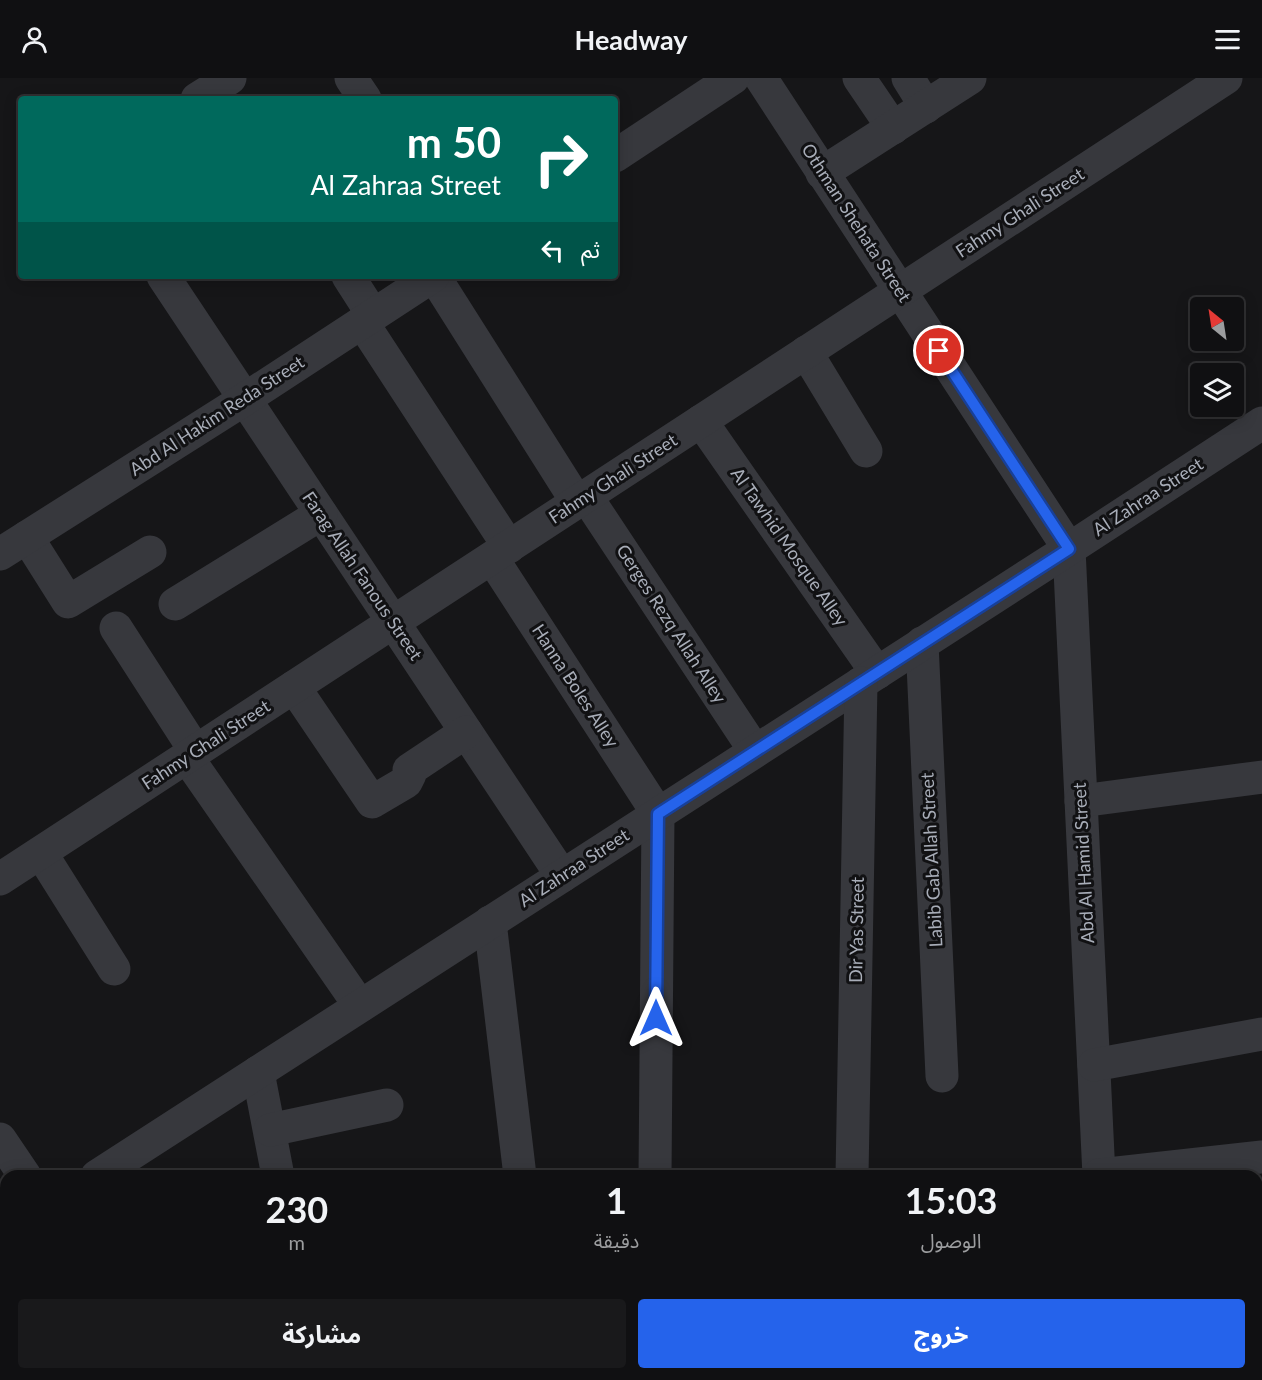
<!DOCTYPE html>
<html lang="ar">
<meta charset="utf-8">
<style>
:root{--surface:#101012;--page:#19191b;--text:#f1f3f6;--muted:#9c9d9f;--line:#303032;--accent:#2563eb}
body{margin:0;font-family:Lato,"Noto Sans Arabic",sans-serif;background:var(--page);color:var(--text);direction:rtl;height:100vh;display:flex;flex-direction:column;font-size:22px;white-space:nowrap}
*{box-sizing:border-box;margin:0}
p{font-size:20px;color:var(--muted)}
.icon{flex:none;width:33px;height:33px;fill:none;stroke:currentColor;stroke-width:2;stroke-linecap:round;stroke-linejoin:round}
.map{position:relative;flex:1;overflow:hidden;direction:ltr}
.details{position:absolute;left:0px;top:1092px;width:1263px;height:210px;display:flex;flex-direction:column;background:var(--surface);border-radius:18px 18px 0 0;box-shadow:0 3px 15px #0003,0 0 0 2px var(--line);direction:rtl}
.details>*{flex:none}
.banner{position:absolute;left:18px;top:18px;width:600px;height:183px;border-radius:6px;box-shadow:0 3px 15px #0003,0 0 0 2px var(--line);direction:rtl;background:#00695c;color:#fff;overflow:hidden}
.needle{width:39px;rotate:330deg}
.tools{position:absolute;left:1190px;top:219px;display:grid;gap:12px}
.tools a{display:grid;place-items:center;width:54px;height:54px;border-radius:6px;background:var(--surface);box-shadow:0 3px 15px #0003,0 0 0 2px var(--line);font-size:30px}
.pin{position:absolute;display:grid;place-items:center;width:51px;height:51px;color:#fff;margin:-26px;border:3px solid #fff;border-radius:50%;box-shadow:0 2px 6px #0007}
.me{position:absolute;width:66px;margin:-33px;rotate:0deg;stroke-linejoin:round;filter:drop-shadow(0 0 4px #0008)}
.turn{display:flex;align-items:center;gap:21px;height:126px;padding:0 18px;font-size:27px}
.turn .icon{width:78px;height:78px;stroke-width:2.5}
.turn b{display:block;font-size:42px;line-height:51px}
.then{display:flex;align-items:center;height:57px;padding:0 18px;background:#0003;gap:12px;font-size:22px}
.eta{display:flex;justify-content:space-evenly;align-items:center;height:102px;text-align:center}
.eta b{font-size:36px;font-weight:700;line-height:42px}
.primary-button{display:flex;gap:12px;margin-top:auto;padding:12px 18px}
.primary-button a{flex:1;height:69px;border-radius:6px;background:var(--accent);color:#fff;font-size:24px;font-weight:700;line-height:69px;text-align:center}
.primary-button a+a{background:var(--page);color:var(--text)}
header{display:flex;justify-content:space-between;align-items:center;height:78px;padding:0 18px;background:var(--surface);font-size:27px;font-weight:700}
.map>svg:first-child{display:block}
</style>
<header><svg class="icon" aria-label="menu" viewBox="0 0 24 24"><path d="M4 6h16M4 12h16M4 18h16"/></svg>Headway<svg class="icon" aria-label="person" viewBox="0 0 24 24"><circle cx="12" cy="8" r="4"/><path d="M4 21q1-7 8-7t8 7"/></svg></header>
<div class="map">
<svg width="1262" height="1302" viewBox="0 0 1262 1302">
<rect width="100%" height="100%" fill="#161618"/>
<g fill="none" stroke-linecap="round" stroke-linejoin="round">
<g stroke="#37383d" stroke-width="33">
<path d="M351 0 365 21"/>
<path d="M761 0 1069 471 1099 1098"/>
<path d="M859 0 893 50"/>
<path d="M908 0 926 29"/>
<path d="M197 21 230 0"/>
<path d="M615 78 733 0"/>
<path d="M822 95 970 0"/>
<path d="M163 198 562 798"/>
<path d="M348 198 373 237"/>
<path d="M434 198 577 424"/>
<path d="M362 244 509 469"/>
<path d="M806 274 866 373"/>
<path d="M701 343 877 595"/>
<path d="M586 418 755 673"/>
<path d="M27 459 68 524 150 474"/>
<path d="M0 476 245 321 433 198"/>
<path d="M492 480 658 736 655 1098"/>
<path d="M175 526 321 436"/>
<path d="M116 550 196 674"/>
<path d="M922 565 942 998"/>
<path d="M294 609 372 724 406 704 410 696 409 692 466 654"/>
<path d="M187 679 360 928"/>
<path d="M1081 723 1262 699"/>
<path d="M41 775 114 891"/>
<path d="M0 801 1226 0"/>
<path d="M490 844 520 1098"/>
<path d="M1094 987 1262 956"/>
<path d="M258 994 278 1098"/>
<path d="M270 1052 387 1027"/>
<path d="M0 1061 25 1098"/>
<path d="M1099 1097 1262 1079"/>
<path d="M97 1098 1069 471 1262 345"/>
<path d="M852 1098 861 605"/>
<path d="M0 1161 6 1157"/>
<path d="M1257 1223H1262"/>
<path d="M316 1296 317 1302"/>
<path d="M473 1296 475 1302"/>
<path d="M543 1296 544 1302"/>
<path d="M1109 1296V1302"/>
<path d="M166 1302 192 1296"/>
<path d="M653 1302 654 1296"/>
<path d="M848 1302V1296"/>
</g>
</g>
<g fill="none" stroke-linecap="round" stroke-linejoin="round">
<g stroke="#184099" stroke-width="15">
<path id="route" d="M656 940 658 736 1069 471 939 273"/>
</g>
<use href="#route" stroke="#2563eb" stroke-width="10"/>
</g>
<g text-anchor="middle" stroke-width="6" stroke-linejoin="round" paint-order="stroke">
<g font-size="18" fill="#a8adb8" stroke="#111113">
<text transform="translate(1020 135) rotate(-33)" y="6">Fahmy Ghali Street</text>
<text transform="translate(856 145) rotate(57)" y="6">Othman Shehata Street</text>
<text transform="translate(217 338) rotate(-33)" y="6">Abd Al Hakim Reda Street</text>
<text transform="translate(613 401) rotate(-33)" y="6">Fahmy Ghali Street</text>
<text transform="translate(1148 419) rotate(-33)" y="6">Al Zahraa Street</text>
<text transform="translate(789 469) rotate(55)" y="6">Al Tawhid Mosque Alley</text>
<text transform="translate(362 498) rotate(56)" y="6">Farag Allah Fanous Street</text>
<text transform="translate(671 546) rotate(57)" y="6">Gerges Rezq Allah Alley</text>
<text transform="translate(575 608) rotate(57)" y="6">Hanna Boles Alley</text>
<text transform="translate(206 667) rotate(-33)" y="6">Fahmy Ghali Street</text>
<text transform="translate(932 782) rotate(-93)" y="6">Labib Gab Allah Street</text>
<text transform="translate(1084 785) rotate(-93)" y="6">Abd Al Hamid Street</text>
<text transform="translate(574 790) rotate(-33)" y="6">Al Zahraa Street</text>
<text transform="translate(857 852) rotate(-89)" y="6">Dir Yas Street</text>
</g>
</g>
</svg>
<div class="tools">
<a><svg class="needle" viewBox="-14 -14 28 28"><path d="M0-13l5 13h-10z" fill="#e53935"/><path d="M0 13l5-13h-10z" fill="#9c9d9f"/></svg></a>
<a><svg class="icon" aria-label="layers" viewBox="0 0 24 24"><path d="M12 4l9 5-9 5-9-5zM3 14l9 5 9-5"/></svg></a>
</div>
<div class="pin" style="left:939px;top:273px;background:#d93025"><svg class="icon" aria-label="arrive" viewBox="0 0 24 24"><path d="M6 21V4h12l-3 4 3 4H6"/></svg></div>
<svg class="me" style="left:656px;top:940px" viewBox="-20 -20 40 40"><path d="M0-17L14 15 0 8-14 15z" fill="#2563eb" stroke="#fff" stroke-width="4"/></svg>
<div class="banner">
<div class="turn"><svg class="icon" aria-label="right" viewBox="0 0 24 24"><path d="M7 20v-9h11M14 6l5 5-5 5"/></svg><div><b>50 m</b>Al Zahraa Street</div></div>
<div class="then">ثم<svg class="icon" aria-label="left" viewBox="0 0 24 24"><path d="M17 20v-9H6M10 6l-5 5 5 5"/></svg></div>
</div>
<section class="details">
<div class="eta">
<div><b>15:03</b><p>الوصول</p></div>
<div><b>1</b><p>دقيقة</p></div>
<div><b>230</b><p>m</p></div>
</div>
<div class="primary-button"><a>خروج</a><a>مشاركة</a></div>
</section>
</div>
